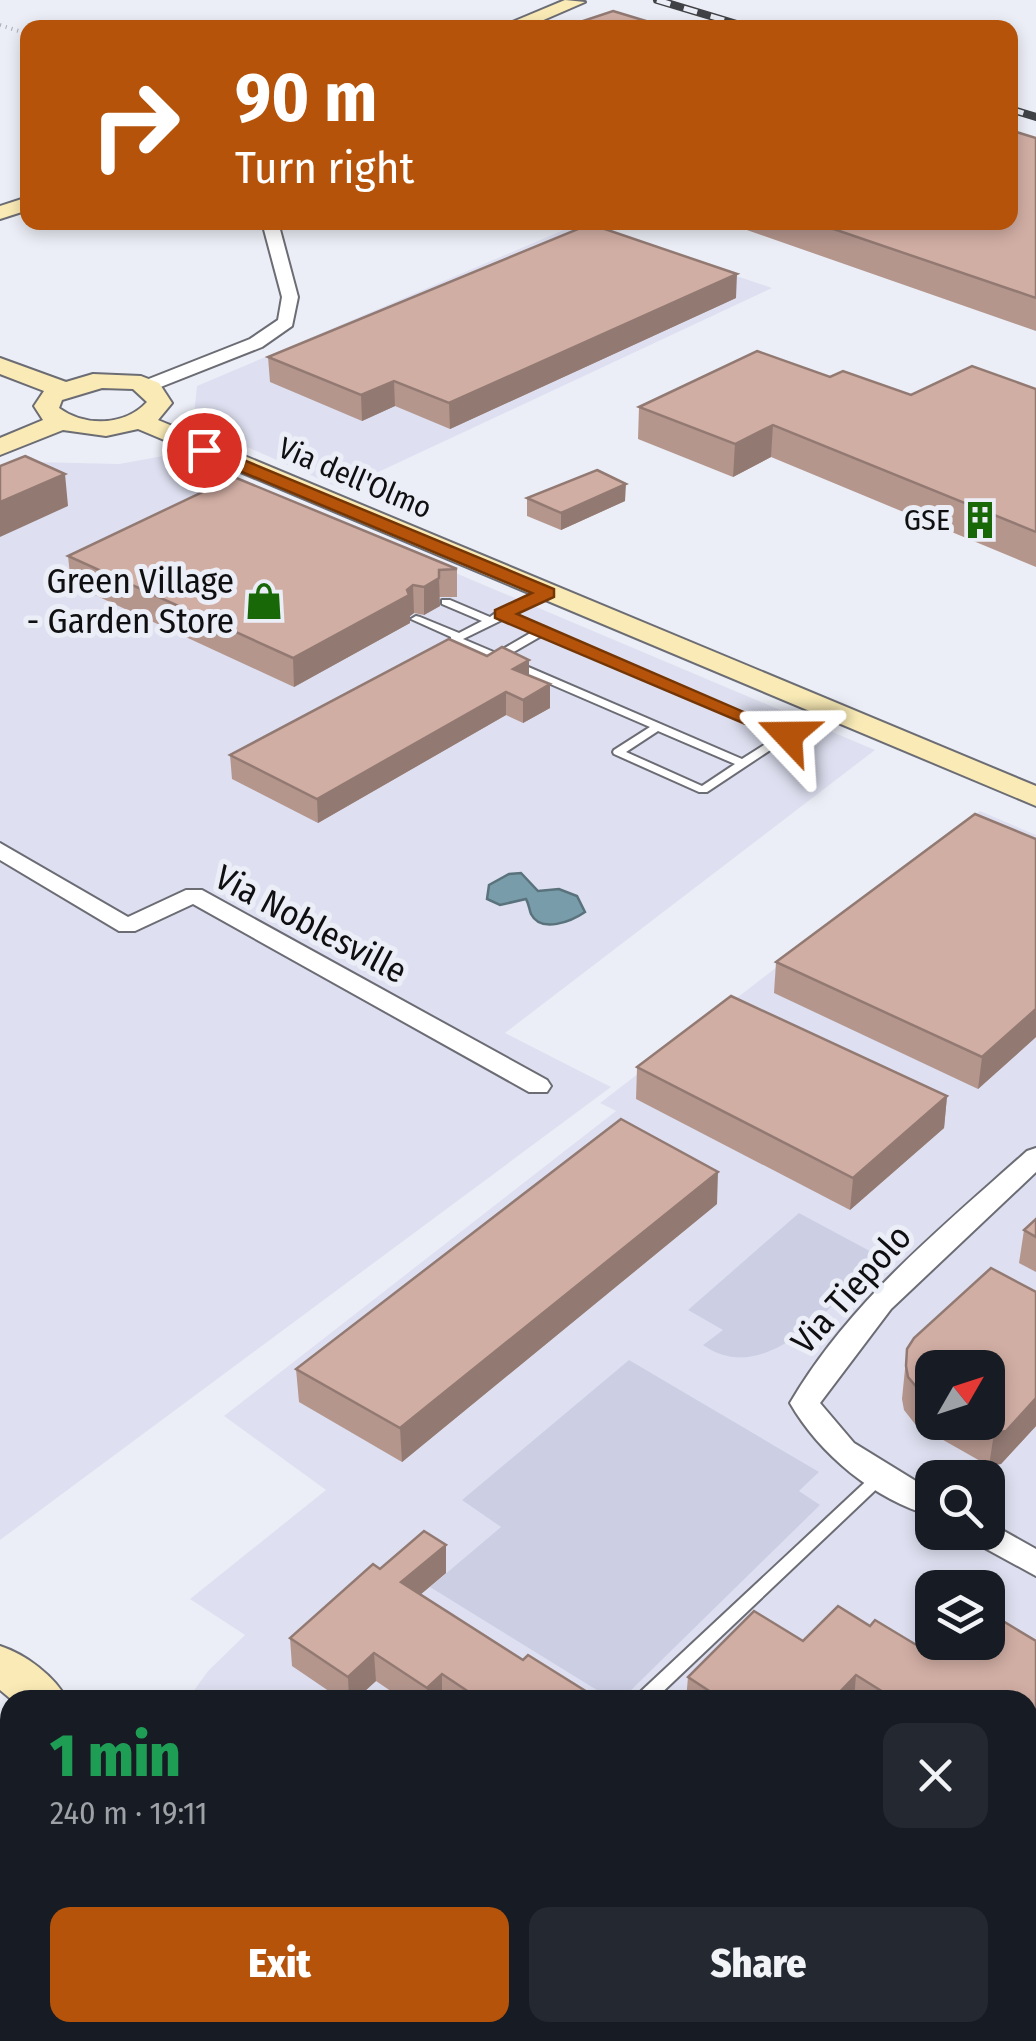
<!DOCTYPE html>
<meta charset="utf-8">
<style>
:root{--surface:#171b24;--page:#242831;--text:#f1f3f6;--muted:#9ea1a6;--accent:#b45309}
body{margin:0;font-family:"Fira Sans Condensed",sans-serif;background:var(--page);color:var(--text);height:100vh;display:flex;flex-direction:column;font-size:38px;white-space:nowrap}
*{box-sizing:border-box;margin:0}
p{font-size:32px;color:var(--muted)}
.icon{flex:none;width:55px;height:55px;fill:none;stroke:currentColor;stroke-width:2;stroke-linecap:round;stroke-linejoin:round}
.map{position:relative;flex:1;overflow:hidden}
.side{position:absolute;left:0px;top:1690px;width:1038px;height:352px;display:flex;flex-direction:column;background:var(--surface);border-radius:30px 30px 0 0;box-shadow:0 5px 15px #0003}
.side>*{flex:none}
.hud{position:absolute;left:20px;top:20px;width:998px;height:210px;border-radius:20px;box-shadow:0 5px 15px #0003;background:#b45309;color:#fff;overflow:hidden}
.needle{width:65px;rotate:51deg}
.buttons{position:absolute;left:915px;top:1350px;display:grid;gap:20px}
.buttons a{display:grid;place-items:center;width:90px;height:90px;border-radius:20px;background:var(--surface);box-shadow:0 5px 15px #0003;font-size:50px}
.pin{position:absolute;display:grid;place-items:center;width:85px;height:85px;color:#fff;margin:-42px;border:5px solid #fff;border-radius:50%;box-shadow:0 2px 10px #0007}
.me{position:absolute;width:110px;margin:-55px;rotate:293deg;stroke-linejoin:round;filter:drop-shadow(0 0 8px #0008)}
.turn{display:flex;align-items:center;gap:35px;height:210px;padding:0 50px;font-size:45px}
.turn .icon{width:130px;height:130px;stroke-width:2.5}
.turn b{display:block;font-size:70px;line-height:85px}
.round{display:grid;place-items:center;flex:none;width:105px;height:105px;border-radius:20px;background:var(--page)}
.head{display:flex;align-items:center;justify-content:space-between;height:170px;padding:0 50px}
h1{font-size:60px;font-weight:800;line-height:75px;color:#1e9e55}
.cta{display:flex;gap:20px;margin-top:auto;padding:20px 50px}
.cta a{flex:1;height:115px;border-radius:20px;background:var(--accent);color:#fff;font-size:40px;font-weight:800;line-height:115px;text-align:center}
.cta a+a{background:var(--page);color:var(--text)}
.map>svg:first-child{display:block}
</style>
<div class="map">
<svg width="1036" height="2041" viewBox="0 0 1036 2041">
<rect width="100%" height="100%" fill="#eceef7"/>
<g fill="#dee0f1" fill-rule="evenodd">
<path d="M580 223 772 288 342 489 193 423 197 386Z"/>
<path d="M174 454 875 750 505 1033 611 1087 0 1540V478L37 462 119 464Z"/>
<path d="M980 811 1036 835V2041H161L152 2033 1028 2032V1700H187L208 1671 245 1635 190 1599 326 1490 224 1416 616 1111 600 1103ZM932 1368H988V1422H932ZM932 1478H988V1532H932ZM932 1588H988V1642H932Z"/>
</g>
<g fill="#cccfe4">
<path d="M799 1213 881 1257C837 1298 768 1391 703 1345L723 1330 688 1310Z"/>
<path d="M629 1360 819 1472 799 1491 820 1505 621 1700H613L430 1587 501 1527 462 1500Z"/>
</g>
<path fill="#799caa" stroke="#59727c" stroke-width="2.5" d="M521 873 538 891 559 889 577 896 585 912C572 921 541 934 531 914 529 909 529 904 526 899L500 905 487 899 489 885 509 874Z"/>
<g fill="none" stroke-linecap="round" stroke-linejoin="round">
<g stroke="#6b6c74" stroke-width="4">
<g id="lane">
<path d="M547 590 552 593 551 595 511 615 793 735 707 792H699L614 754 613 752 614 750 650 727 451 641V637L411 619 416 616 420 617 459 633 482 621 442 604V600H450L490 617 497 612ZM504 619 534 631 496 653 463 639ZM543 635 780 735 742 759 505 657ZM658 731 735 764 702 786 626 752Z"/>
<path d="M881 1470 886 1472 889 1476 886 1480 654 1700H635L637 1695 876 1472Z"/>
<path d="M555 2032H576L571 2041H550Z"/>
<path d="M790 2032H814L820 2041H797Z"/>
<path d="M857 2032H877L872 2041H852Z"/>
</g>
</g>
<g stroke="#6b6c74" stroke-width="4">
<g id="street">
<path d="M262 222H278L298 297 292 326 262 347 153 390H141V382L250 339 278 320 282 297Z"/>
<path d="M0 843 128 917 186 890H202L547 1080 551 1086 547 1092H529L193 904 135 931H119L0 860Z"/>
<path d="M1036 1148V1172L891 1309 820 1403 854 1443 932 1491V1516C874 1499 820 1455 790 1403 849 1302 941 1228 1027 1151Z"/>
<path d="M988 1522 1036 1549V1576L970 1540 966 1532H988Z"/>
</g>
</g>
<g stroke="#6b6c74" stroke-width="4">
<g id="secondary">
<path d="M565 0 585 2 525 28H498Z"/>
<path d="M28 197V210L0 219V206Z"/>
<path d="M0 358 66 382 93 374 141 376 159 383 172 403 158 420 1036 786V806L138 429 106 436 63 430 0 455V438L43 420 34 406 44 391 0 374ZM102 388 133 389 147 402C125 426 85 427 59 408L62 400Z"/>
<path d="M0 1646C25 1654 55 1676 67 1700H12L0 1690Z"/>
<path d="M10 1823V1868L0 1871V1826Z"/>
<path d="M427 2032H486L490 2041H431Z"/>
</g>
</g>
<path stroke="#a9aab1" stroke-width="4" stroke-dasharray="1 5" stroke-linecap="butt" d="M0 25 28 34"/>
<use href="#lane" fill="#fff" fill-rule="evenodd"/>
<use href="#street" fill="#fff" fill-rule="evenodd"/>
<use href="#secondary" fill="#faebb6" fill-rule="evenodd"/>
<g stroke="#414246" stroke-width="8">
<g id="rail">
<path d="M657 0 750 28"/>
<path d="M1010 109 1036 117"/>
</g>
</g>
<use href="#rail" stroke="#eceef7" stroke-width="5" stroke-dasharray="14" stroke-linecap="butt"/>
</g>
<g fill="#b4968d" fill-rule="evenodd">
<path d="M1036 138V331L724 222H1010Z"/>
<path d="M736 298 450 429 395 406 362 421 270 382 268 357Z"/>
<path d="M830 377 911 395 1036 389V567L771 457 733 477 638 439 639 407Z"/>
<path d="M527 498 625 501 561 530 527 516Z"/>
<path d="M68 556 457 569V597H439L440 606 424 615 414 613 410 616V623L294 687 71 584Z"/>
<path d="M487 656 529 660V676L550 708 523 723 506 715 318 823 232 779 230 755Z"/>
<path d="M1036 839V1037L978 1089 774 993 776 962Z"/>
<path d="M637 1067 947 1096 944 1128 850 1210 636 1099Z"/>
<path d="M717 1204 402 1462 299 1402 296 1369Z"/>
<path d="M1036 1219V1272L1019 1263 1024 1230Z"/>
<path d="M1036 1292V1426L1001 1464 989 1466 915 1424 904 1410 902 1399 907 1349ZM932 1368 988 1422H932Z"/>
<path d="M380 1569 446 1573 420 1595 523 1660 600 1700H404L376 1681 355 1700H342L292 1666 290 1638Z"/>
<path d="M870 1626 933 1655 1036 1641V1819L1028 1814V1700H686L688 1677 803 1641Z"/>
</g>
<g fill="#927a73">
<path d="M737 274 736 298 450 429 449 403Z"/>
<path d="M394 381 395 406 362 421 361 395Z"/>
<path d="M773 425 771 457 733 477 735 444Z"/>
<path d="M65 474 68 506 0 537V502Z"/>
<path d="M626 484 625 501 561 530V513Z"/>
<path d="M439 578 440 606 424 615V587Z"/>
<path d="M413 585 414 613 410 616V623L294 687 293 658Z"/>
<path d="M529 660V683L513 669Z"/>
<path d="M550 684V708L523 723V700Z"/>
<path d="M506 692V715L318 823 317 799Z"/>
<path d="M1036 1009V1037L978 1089 982 1057Z"/>
<path d="M947 1096 944 1128 850 1210 853 1178Z"/>
<path d="M718 1172 717 1204 402 1462 400 1428Z"/>
<path d="M1036 1398V1426L1001 1464 989 1466 994 1433Z"/>
<path d="M446 1545V1573L402 1610 401 1582Z"/>
<path d="M374 1653 376 1681 355 1700H349L348 1677Z"/>
<path d="M442 1674V1700H427V1688Z"/>
<path d="M856 1675 854 1700H832Z"/>
</g>
<g fill="#d1aea4" stroke="#927a73" stroke-width="2.5">
<path d="M613 11 669 28H562Z"/>
<path d="M1010 130 1036 138V298L813 222H1010Z"/>
<path d="M590 224 737 274 449 403 394 381 361 395 268 357Z"/>
<path d="M757 351 830 377 843 371 911 395 972 366 1036 389V532L773 425 735 444 639 407Z"/>
<path d="M25 456 65 474 0 502V466Z"/>
<path d="M597 470 626 484 561 513 527 498Z"/>
<path d="M234 477 457 569 439 570V578L424 587 413 585 407 590 409 595 293 658 68 556Z"/>
<path d="M449 639 487 656 502 647 529 660 513 669 550 684 523 700 506 692 317 799 230 755Z"/>
<path d="M975 814 1036 839V1009L982 1057 776 962Z"/>
<path d="M731 996 947 1096 853 1178 637 1067Z"/>
<path d="M621 1119 718 1172 400 1428 296 1369Z"/>
<path d="M1036 1219V1237L1024 1230Z"/>
<path d="M991 1268 1036 1292V1398L1006 1431 994 1433 975 1422H988V1368H932V1398L919 1390 908 1377 906 1366 907 1349 914 1338Z"/>
<path d="M424 1531 446 1545 401 1582 523 1660 528 1655 600 1700H481L442 1674 427 1688 374 1653 348 1677 290 1638 373 1564 380 1569Z"/>
<path d="M838 1606 870 1626 875 1620 933 1655 944 1642H988V1612L1036 1641V1788L1028 1783V1700H896L856 1675 832 1700H723L688 1677 754 1611 803 1641Z"/>
<path d="M1036 1957V2041H965L972 2032H1028V1967Z"/>
</g>
<path fill="#b45309" stroke="#753606" stroke-width="2.5" d="M199 446H210L554 589V597L517 614 797 735 788 741 781 739 495 618V610L532 593 199 454Z"/>
<defs>
<g id="building-bare" transform="scale(3)"><path d="M-4-6H4V6H1V3H-1V6H-4ZM-2.5-4.3h1.7v1.8h-1.7ZM.8-4.3h1.7v1.8H.8ZM-2.5-1h1.7V.8h-1.7ZM.8-1h1.7V.8H.8Z" fill="#196808" stroke="#eceef7" stroke-width="2.5" paint-order="stroke"/></g>
<g id="shop-bare" transform="scale(3)"><path d="M-5-2.5h2.3a2.7 3.5 0 0 1 5.4 0H5L5.5 6h-11ZM-1.5-2.5h3a1.5 2.3 0 0 0-3 0Z" fill="#196808" stroke="#eceef7" stroke-width="2.5" paint-order="stroke"/></g>
</defs>
<g fill-rule="evenodd">
<use href="#building-bare" x="980" y="520"/>
<use href="#shop-bare" x="264" y="601"/>
</g>
<g text-anchor="middle" stroke-width="10" stroke-linejoin="round" paint-order="stroke">
<g font-size="30" fill="#0f0f12" stroke="#eceef7">
<text transform="translate(355 478) rotate(23)" y="10">Via dell'Olmo</text>
</g>
<g font-size="30" fill="#0f0f12" stroke="#eceef7" text-anchor="end">
<text x="950" y="530">GSE</text>
</g>
<g font-size="35" fill="#0f0f12" stroke="#eceef7" text-anchor="end">
<text x="234" y="593">Green Village<tspan x="234" dy="40">- Garden Store</tspan></text>
</g>
<g font-size="35" fill="#0f0f12" stroke="#eceef7">
<text transform="translate(311 924) rotate(28)" y="12">Via Noblesville</text>
<text transform="translate(851 1289) rotate(-48)" y="12">Via Tiepolo</text>
</g>
</g>
</svg>
<div class="buttons">
<a><svg class="needle" viewBox="-14 -14 28 28"><path d="M0-13l5 13h-10z" fill="#e53935"/><path d="M0 13l5-13h-10z" fill="#9ea1a6"/></svg></a>
<a><svg class="icon" aria-label="search" viewBox="0 0 24 24"><circle cx="10" cy="10" r="6"/><path d="M15 15l6 6"/></svg></a>
<a><svg class="icon" aria-label="layers" viewBox="0 0 24 24"><path d="M12 4l9 5-9 5-9-5zM3 14l9 5 9-5"/></svg></a>
</div>
<div class="pin" style="left:204px;top:450px;background:#d93025"><svg class="icon" aria-label="arrive" viewBox="0 0 24 24"><path d="M6 21V4h12l-3 4 3 4H6"/></svg></div>
<svg class="me" style="left:788px;top:735px" viewBox="-20 -20 40 40"><path d="M0-17L14 15 0 8-14 15z" fill="#b45309" stroke="#fff" stroke-width="4"/></svg>
<div class="hud">
<div class="turn"><svg class="icon" aria-label="right" viewBox="0 0 24 24"><path d="M7 20v-9h11M14 6l5 5-5 5"/></svg><div><b>90 m</b>Turn right</div></div>
</div>
<section class="side">
<div class="head"><div><h1>1 min</h1><p>240 m · 19:11</p></div><a class="round"><svg class="icon" aria-label="close" viewBox="0 0 24 24"><path d="M6 6l12 12M18 6L6 18"/></svg></a></div>
<div class="cta"><a>Exit</a><a>Share</a></div>
</section>
</div>
